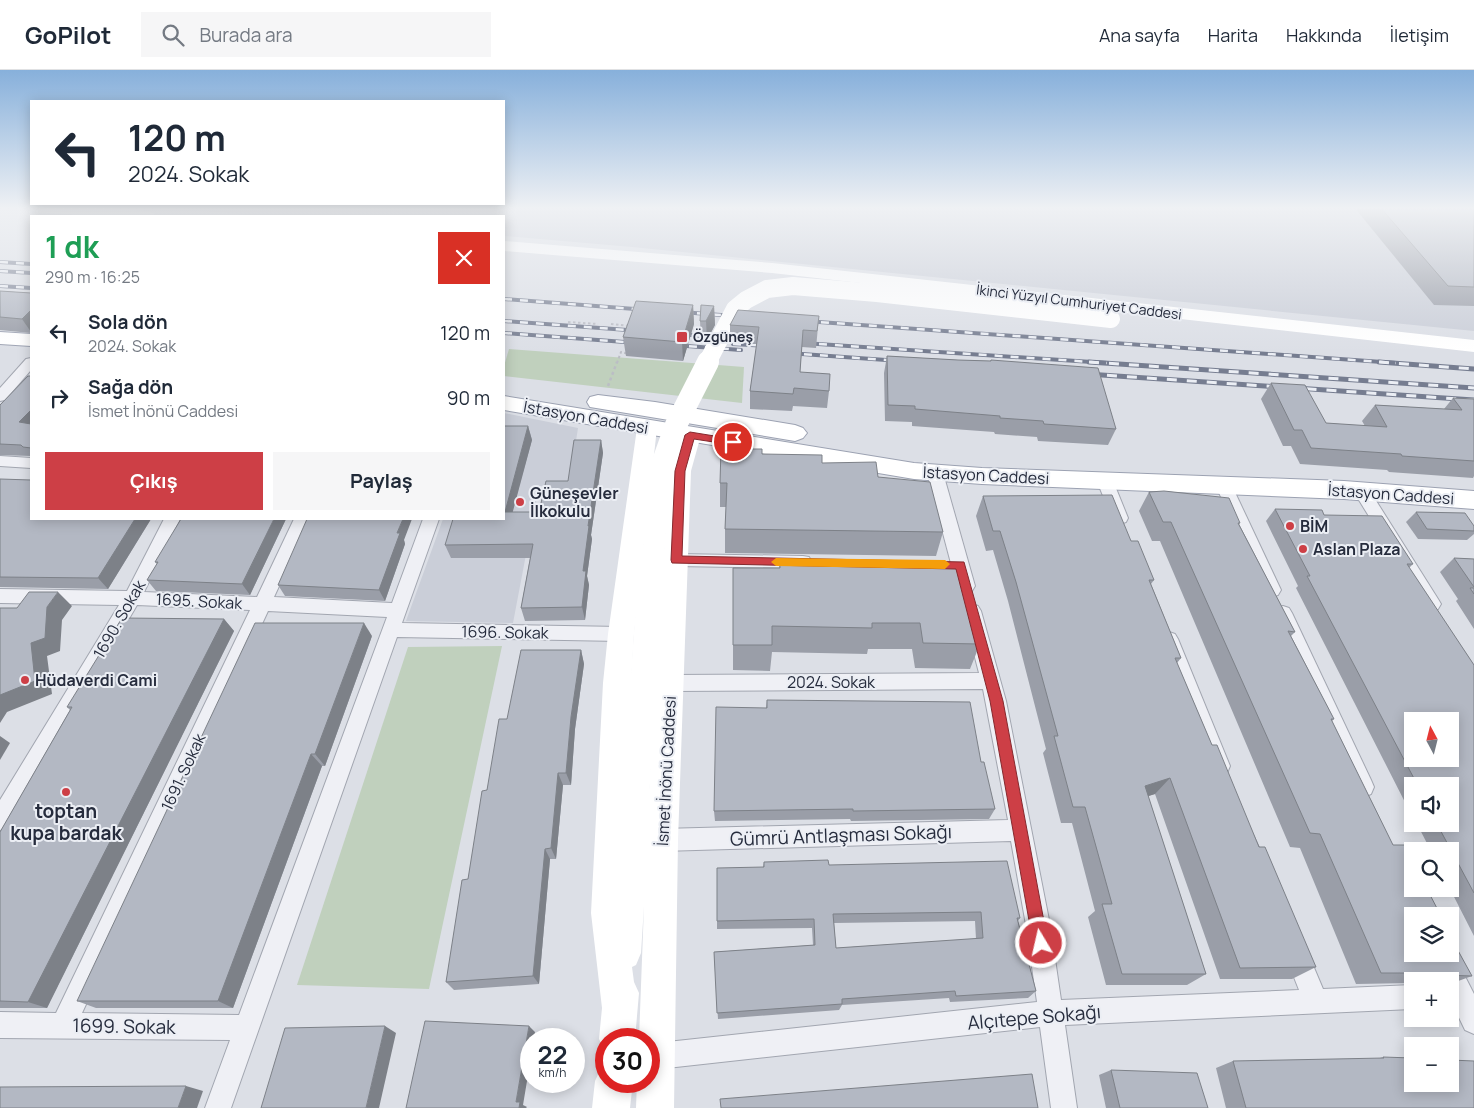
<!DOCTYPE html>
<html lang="tr">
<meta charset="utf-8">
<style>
:root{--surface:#fff;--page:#f6f6f7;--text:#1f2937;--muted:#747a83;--line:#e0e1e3;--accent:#cd3f46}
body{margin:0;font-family:Manrope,sans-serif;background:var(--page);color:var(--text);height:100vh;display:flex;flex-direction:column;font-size:19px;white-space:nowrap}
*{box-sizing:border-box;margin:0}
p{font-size:16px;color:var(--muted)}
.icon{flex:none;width:28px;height:28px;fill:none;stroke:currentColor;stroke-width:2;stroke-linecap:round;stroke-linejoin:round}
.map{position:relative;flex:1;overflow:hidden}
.details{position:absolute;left:30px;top:145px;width:475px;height:305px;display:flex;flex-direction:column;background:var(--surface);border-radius:0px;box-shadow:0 2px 12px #0003}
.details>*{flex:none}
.hud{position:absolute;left:30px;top:30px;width:475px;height:105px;border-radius:0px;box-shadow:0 2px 12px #0003;background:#fff;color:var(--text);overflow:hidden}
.needle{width:32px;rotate:353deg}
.buttons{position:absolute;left:1404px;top:642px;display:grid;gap:10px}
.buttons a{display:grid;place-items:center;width:55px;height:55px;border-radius:0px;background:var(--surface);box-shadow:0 2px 12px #0003;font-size:25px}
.speed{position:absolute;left:520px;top:958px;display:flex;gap:10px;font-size:25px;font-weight:700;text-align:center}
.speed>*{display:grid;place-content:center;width:65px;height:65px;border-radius:50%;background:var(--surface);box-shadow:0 2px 12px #0003;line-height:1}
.speed small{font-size:12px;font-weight:400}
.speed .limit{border:8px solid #d22;background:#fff;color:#111}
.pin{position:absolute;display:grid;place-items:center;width:42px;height:42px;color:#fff;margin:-21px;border:2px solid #fff;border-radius:50%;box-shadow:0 1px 5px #0007}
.me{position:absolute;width:55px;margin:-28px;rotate:351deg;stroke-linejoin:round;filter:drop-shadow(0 0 4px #0008)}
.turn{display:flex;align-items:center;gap:18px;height:105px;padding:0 15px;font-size:22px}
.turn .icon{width:65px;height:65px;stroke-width:2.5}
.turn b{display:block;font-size:35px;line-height:42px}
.round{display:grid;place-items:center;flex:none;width:52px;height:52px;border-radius:0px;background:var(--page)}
.summary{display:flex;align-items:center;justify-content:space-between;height:85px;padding:0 15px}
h1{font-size:30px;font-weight:700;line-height:38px;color:#1e9e55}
.cta{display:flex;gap:10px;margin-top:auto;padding:10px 15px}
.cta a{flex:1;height:58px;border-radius:0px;background:var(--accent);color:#fff;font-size:20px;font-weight:700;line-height:58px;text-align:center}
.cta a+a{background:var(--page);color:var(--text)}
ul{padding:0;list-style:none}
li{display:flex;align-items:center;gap:15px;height:65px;padding:0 15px}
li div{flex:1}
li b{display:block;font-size:19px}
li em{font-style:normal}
header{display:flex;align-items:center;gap:30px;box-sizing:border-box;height:70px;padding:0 25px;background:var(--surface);border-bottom:1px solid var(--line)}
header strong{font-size:24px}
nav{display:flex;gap:28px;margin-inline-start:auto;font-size:18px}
.search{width:350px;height:45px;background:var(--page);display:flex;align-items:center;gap:12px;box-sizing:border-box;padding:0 18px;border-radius:0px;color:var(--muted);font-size:19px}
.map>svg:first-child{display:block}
</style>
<header>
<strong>GoPilot</strong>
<div class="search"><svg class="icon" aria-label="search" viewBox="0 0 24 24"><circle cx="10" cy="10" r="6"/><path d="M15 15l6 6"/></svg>Burada ara</div>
<nav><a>Ana sayfa</a><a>Harita</a><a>Hakkında</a><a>İletişim</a></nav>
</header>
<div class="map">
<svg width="1474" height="1038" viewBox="0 0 1474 1038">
<rect width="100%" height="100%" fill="#dcdfe6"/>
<g fill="#caced8">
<path d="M183 137H1474V261L632 177 504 166V146H263L180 139Z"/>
<path d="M504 343 578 358 569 416H539L513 553 406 551 443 449H504Z"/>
</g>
<g fill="#c0d0bd">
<path d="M509 279 744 297 742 333 504 306V296Z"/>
<path d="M502 576 429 919 297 915 408 577Z"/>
</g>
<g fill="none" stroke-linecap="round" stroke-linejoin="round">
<g stroke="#a2a6b0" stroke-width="2">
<g id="minor">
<path d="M31 288V300L5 330 0 331V318L26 289Z"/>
<path d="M0 386 31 388V398L0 396Z"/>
<path d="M935 398 940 399 943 403 975 516 972 521 966 523 960 521 957 516 927 403 930 399Z"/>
<path d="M1105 406 1111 407 1113 411 1128 448 1126 452 1120 454 1114 452 1112 448 1097 411 1099 407Z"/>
<path d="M1224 411 1230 412 1232 416 1281 520 1278 525 1272 527 1266 525 1263 520 1216 416 1218 412Z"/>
<path d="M1362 416 1368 418 1438 529 1441 534 1438 539 1432 541 1426 539 1354 422 1356 418Z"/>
<path d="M164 449H180L144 522 257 527 294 449H310L274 527 392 533 423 449H439L402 553 621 557 627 559 630 564 627 569 621 571 397 567 231 1038H205L230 970 0 968V942L56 943 250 540 137 535 8 757 0 760V730L119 535 0 533V519L127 521ZM268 541 387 547 239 945 82 943Z"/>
<path d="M676 484 803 486 809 487 812 492 809 497 803 498 676 496 670 495 668 490 670 485Z"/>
<path d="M972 534 978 536 981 541 1006 631 1050 855 1061 930 1299 920 1284 882 1288 874 1296 870 1304 874 1323 919 1412 915V939L1065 955 1077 1038H1051L1040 957 658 999 649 995V977L658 973 1037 932 1026 855 1011 771 662 781 654 778 651 770 654 762 662 759 1008 750 983 619 671 621 664 619 661 613 664 607 671 605 979 603 963 541 966 536Z"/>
<path d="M1283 536 1289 538 1292 543 1371 710 1374 717 1371 724 1364 727 1357 724 1274 543 1277 538Z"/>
<path d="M1169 562 1175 564 1178 569 1230 696 1227 703 1220 705 1213 703 1210 696 1160 569 1163 564Z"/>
<path d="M1450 877 1474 924V964L1465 960 1450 929V911H1442L1429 884H1450Z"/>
</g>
</g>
<g stroke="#9ca2b2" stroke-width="2">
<g id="primary">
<path d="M0 262 31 264V276L0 274Z"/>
<path d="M598 325 655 332 795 355 803 358 807 363 803 368 795 371 590 337 587 332 590 327Z"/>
<path d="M504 326 914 393 982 398 1344 411 1474 421V439L1344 429 982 414 914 409 504 340Z"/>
</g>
</g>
<g stroke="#bbbdc5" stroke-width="2" stroke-dasharray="2.5 2.5" stroke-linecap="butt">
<path d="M568 252 598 254"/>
<path d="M611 254 630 256"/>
<path d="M617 293 621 282 629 284"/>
</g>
<path stroke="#bbbdc5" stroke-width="2.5" stroke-dasharray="3 3" stroke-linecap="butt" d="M608 316 617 292"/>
<use href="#minor" fill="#eff0f5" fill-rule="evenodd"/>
<g fill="#fff" fill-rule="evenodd">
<path d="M28 137H94L147 141 153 143 155 146H93L36 142 31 140Z"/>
<path d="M504 171 772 193 1474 270V282L772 203 504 181Z"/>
<path d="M647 351 654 353 657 358 634 564 631 613 627 758 632 756 643 760 646 768 669 401 683 360 690 358 697 360 701 365 691 401 678 770 674 1038H636L637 1011H649V969H639L644 836 641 883 636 895 632 897 634 912 639 923 635 969H606V983L599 969 602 938 591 843 603 613 608 564 637 358 640 353Z"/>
<path d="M606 996V1011H633L630 1038H592L595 1011 601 998Z"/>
</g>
<use href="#primary" fill="#fff" fill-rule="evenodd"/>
<g stroke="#767d90" stroke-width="4">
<g id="rail-far1">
<path d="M0 192 31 194"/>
<path d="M0 201 31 203"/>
<path d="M0 216 31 218"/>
<path d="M504 229 648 240"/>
<path d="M681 242 748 247"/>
<path d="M504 251 641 261"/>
<path d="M805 251 1396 293"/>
<path d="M504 263 638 273"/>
<path d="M678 264 743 269"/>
<path d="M803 273 1107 293"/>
<path d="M733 274 771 276"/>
<path d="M673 275 741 280"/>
<path d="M788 283 900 291"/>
</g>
</g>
<g stroke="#767d90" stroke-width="5">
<g id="rail">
<path d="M1089 292 1474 318"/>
<path d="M1379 292 1474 299"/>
<path d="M1087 304 1474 330"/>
</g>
</g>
<use href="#rail-far1" stroke="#ebeef4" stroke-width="2.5" stroke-dasharray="8" stroke-linecap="butt"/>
<use href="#rail" stroke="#ebeef4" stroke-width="3" stroke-dasharray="10" stroke-linecap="butt"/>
<path stroke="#fff" stroke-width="18" d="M707 293 735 239 746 230 767 219 793 216 877 223 1111 249"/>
<path stroke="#fff" stroke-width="22" d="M653 488 660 400 676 355 708 292"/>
<path stroke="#fff" stroke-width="27" d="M635 733 653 487"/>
<path stroke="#fff" stroke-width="34" d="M632 771 635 731"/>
</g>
<g fill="#9a9ea8" fill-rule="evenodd">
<path d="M1354 137H1474V236L1434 235Z"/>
<path d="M0 221 31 223V263L0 260Z"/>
<path d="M693 235 694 254 683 291 626 286 623 267Z"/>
<path d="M714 236 715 255 707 270H701L700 251Z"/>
<path d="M819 246 816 278 802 277 800 302 829 321 827 338 793 336 792 341 750 339V321L757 274 730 272V255Z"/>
<path d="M887 286 958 290 990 291 991 290 1116 359 1108 375 1038 371 1037 367 995 364 994 362 912 356V352L885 351 884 303Z"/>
<path d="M31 306V387V386L0 385V335Z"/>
<path d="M1271 313 1326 353 1365 356 1362 351 1375 335 1444 339 1453 328 1474 329V406L1473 408 1389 402 1387 400 1300 394 1291 376H1283L1261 329Z"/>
<path d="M528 356 532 370 512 442H539L568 411 601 370 603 383 591 465 592 469 587 506 589 515 585 550 525 551 521 538 530 488H451L445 475Z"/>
<path d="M762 384 822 393 878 407 943 462 936 486 725 483V459L726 437H720V413Z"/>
<path d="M0 409 31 449H151L108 519 0 517Z"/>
<path d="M1149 422 1240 453 1239 454 1295 562 1291 566 1334 649 1332 651 1393 775 1454 874 1472 906 1450 914V911H1412V914V913L1356 914 1300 778 1290 777 1160 471H1152L1139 441Z"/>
<path d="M983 426 1131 471 1154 510 1151 514 1181 588 1177 593 1212 675 1316 897 1292 909H1220L1155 724 1148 726 1206 904 1187 915H1106L1088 847 1095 841 1072 753H1061L1043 683 1046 679 1008 531 993 480 986 481 976 446Z"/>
<path d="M1275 439 1324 445 1413 494 1409 498 1474 595V866L1450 819V781H1431L1417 754H1450V716H1412V746L1296 518 1298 516 1266 451Z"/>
<path d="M1416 442 1474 456V464L1467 470 1418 469 1406 452Z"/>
<path d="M286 449 250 525 156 521 147 510 157 494 155 492Z"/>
<path d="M404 470 405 474 385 531 285 526 278 515Z"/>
<path d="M1454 488 1474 489V559L1456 531 1458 529 1440 502Z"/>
<path d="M780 491 980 574 970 599 915 598 912 579H868L867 584 772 582 770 601 733 600V498H779Z"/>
<path d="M224 549 234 561 47 938H0V762L70 640 67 637Z"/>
<path d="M372 566 325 696H322L233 938H96L77 931Z"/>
<path d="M581 580 584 594 575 659 571 715H563L556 789H550L539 914 454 920 446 912 487 720 507 649Z"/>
<path d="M767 630 981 692 995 739 989 749 851 751 850 749 715 751 714 741 766 638Z"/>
<path d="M764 792 829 795 1020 848 1018 851 1036 921 1028 928 950 932 949 928 842 935 839 940 718 949 714 882 813 875 812 858 717 859V851L763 797ZM975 851 976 869 836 878 834 853Z"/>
<path d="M1383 987 1474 1038H1226L1216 998 1233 991 1377 989Z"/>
<path d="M1111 1000 1208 1038H1106L1099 1005Z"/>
</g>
<g fill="#7d8188">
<path d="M693 235 694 254 683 291 682 272Z"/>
<path d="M714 236 715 255 707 270 706 251Z"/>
<path d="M31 240V262L22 249Z"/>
<path d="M31 340V361L19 352Z"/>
<path d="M528 356 532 370 509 456 505 442Z"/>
<path d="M601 370 603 383 591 465 592 469 587 506 589 515 585 550 582 537 583 501 588 456Z"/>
<path d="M135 449H151L108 519 98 508Z"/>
<path d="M274 449H286L250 525 242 514Z"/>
<path d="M403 449H412L404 470 405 474 385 531 379 520 397 463Z"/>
<path d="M58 522 72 536 62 550 60 581 47 586 52 624 7 642 0 653V625L31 573 47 537Z"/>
<path d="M224 549 234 561 47 938 28 932Z"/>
<path d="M364 553 372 566 325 696 315 684Z"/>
<path d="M581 580 584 594 575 659 571 715 566 703 571 647Z"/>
<path d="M0 666 10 673 0 690Z"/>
<path d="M311 684 322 696 233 938 218 931Z"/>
<path d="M558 703 563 715 556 789 551 778Z"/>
<path d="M1170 708 1155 724 1130 732 1145 716Z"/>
<path d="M545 779 550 789 539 914 533 906Z"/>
<path d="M385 956 396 963 379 1038H366Z"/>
<path d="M529 956 535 962 534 969H531V987L523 1035 527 1037 526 1038H519L516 1032Z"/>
<path d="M186 1016 203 1021 197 1038H178Z"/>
</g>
<g fill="#b3b8c3" stroke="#7d8188" fill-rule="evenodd">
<path d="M1380 137H1474V217L1448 216Z"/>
<path d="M0 221 31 223V240L22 249 0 247Z"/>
<path d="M636 231 693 235 682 272 623 267Z"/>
<path d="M701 235 714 236 706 251H700Z"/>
<path d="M738 240 819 246 817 261 803 260 800 302 830 304 829 321 794 318 793 324 750 321 759 257 730 255Z"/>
<path d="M887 286 958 290 991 291V290L1098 298 1116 359 1044 354 1043 351 1000 348V346L915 339V336L888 335Z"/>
<path d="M28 306H31V340L19 352 31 354V378L23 377 21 375 0 374V335Z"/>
<path d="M1271 313 1305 315 1326 353 1387 357 1375 335 1462 340 1453 328 1474 329V391L1402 386 1401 384 1311 378 1302 360H1294Z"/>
<path d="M504 356H528L505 442H539L546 411H568L574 370H601L588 456H589L583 501H586L582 537 521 538 533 474 445 475 453 449H504Z"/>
<path d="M721 379H762V384L822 385V393L876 392 878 407 930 412 943 462 725 459 727 413H720Z"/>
<path d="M0 409 31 410V449H135L98 508 0 507Z"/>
<path d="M1164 421 1229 428 1240 453H1238L1295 562 1288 561 1334 649H1331L1393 775H1406L1412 788V819H1427L1441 846H1412V884H1450V866L1472 906 1441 905 1438 903H1381L1320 764 1310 763 1171 452H1163L1149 422Z"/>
<path d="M1112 425 1131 471H1138L1154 510H1149L1181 588H1175L1212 675H1217L1259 777H1265L1316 897 1240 898 1170 708 1145 716 1206 904H1122L1102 834H1112L1085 737H1073L1054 666H1058L1016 512 1000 461H993L983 426Z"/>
<path d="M1275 439 1322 440 1324 445 1382 446 1413 494H1407L1474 595V823L1437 754H1450V716H1418L1307 506H1310ZM1412 651H1450V689H1412Z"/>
<path d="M1416 442 1465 443 1474 456V461L1427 459Z"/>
<path d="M181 449H274L242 514 147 510 158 492H155Z"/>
<path d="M307 449H403L397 463H400L379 520 278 515Z"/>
<path d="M1454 488 1474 489V517Z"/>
<path d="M780 491 964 494 980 574 923 573 920 553H872V558L772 556V575H733V498H780Z"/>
<path d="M1470 518H1474V524Z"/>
<path d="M29 522H58L47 537 45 568 31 573 35 611 0 625V538H17Z"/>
<path d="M122 548 224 549 28 932 0 931V762L72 637H67Z"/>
<path d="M255 553H364L315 684H311L218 931H77Z"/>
<path d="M521 580H581L571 647 566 703H558L551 778 545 779 533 906 446 912 462 810 468 809 482 721 487 720 499 649H507Z"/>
<path d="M767 630 970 632 981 692H984L995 739 853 741V739L714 741 716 637 767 638Z"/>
<path d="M828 790 829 795 1007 791 1020 848H1017L1036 921 956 926 955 921 842 929V934L717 943 714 882 815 875 814 849 717 851V798L764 797V792ZM981 842 983 868 836 878 833 844Z"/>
<path d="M425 951 529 956 516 1032H520L519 1038H406Z"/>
<path d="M385 956 366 1038H261L285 958Z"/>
<path d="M1383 987 1412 988V1014H1450V990L1474 991V1038H1246L1233 991 1384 988Z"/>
<path d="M1111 1000 1197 1003 1208 1038H1120Z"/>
<path d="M1032 1004 1038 1038H721L720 1029Z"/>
<path d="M186 1016 178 1038H0V1017Z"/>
</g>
<linearGradient id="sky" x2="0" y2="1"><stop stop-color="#87b0db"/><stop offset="0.49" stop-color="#eff1f4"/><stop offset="1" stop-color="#eff1f4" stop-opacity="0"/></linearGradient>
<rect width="1474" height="282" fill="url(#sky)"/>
<path fill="#cd3f46" stroke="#85292e" d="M690 362 733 369 738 372 733 375 694 369 685 401 682 486 964 492 1003 631 1048 873 1046 878 1041 880 1035 878 1033 873 990 631 956 499 672 493 671 490 675 401 685 365Z"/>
<path fill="#f59e0b" d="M776 488 945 490 950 494 945 499 776 496 771 492Z"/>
<g fill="#cd3f46" stroke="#ebeef4" stroke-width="2">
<rect x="676" y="261" width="12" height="12" rx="2.5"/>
<circle cx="520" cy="432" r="5"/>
<circle cx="1290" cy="456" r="5"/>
<circle cx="1303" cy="479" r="5"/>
<circle cx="25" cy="610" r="5"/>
<circle cx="66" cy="722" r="5"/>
</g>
<g text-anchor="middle" stroke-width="4" stroke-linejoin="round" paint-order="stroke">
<g font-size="14" fill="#262c3d" stroke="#ebeef4">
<text transform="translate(1079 232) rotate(7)" y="5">İkinci Yüzyıl Cumhuriyet Caddesi</text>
</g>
<g font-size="14" font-weight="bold" fill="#262c3d" stroke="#ebeef4" text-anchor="start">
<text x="693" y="272">Özgüneş</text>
</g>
<g font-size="16" fill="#262c3d" stroke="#ebeef4">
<text transform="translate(586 347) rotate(10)" y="6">İstasyon Caddesi</text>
<text transform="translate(986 405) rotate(3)" y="6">İstasyon Caddesi</text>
<text transform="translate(1391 424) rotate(4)" y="6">İstasyon Caddesi</text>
<text transform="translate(199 531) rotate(3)" y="6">1695. Sokak</text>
<text transform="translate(119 549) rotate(-60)" y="6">1690. Sokak</text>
<text transform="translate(505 562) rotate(1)" y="6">1696. Sokak</text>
<text x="831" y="618">2024. Sokak</text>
<text transform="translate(666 701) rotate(-87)" y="6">İsmet İnönü Caddesi</text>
<text transform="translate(183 702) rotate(-65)" y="6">1691. Sokak</text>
</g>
<g font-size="16" font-weight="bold" fill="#262c3d" stroke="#ebeef4" text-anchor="start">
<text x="530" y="429">Güneşevler<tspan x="530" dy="18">İlkokulu</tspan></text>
<text x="1300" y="462">BİM</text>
<text x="1313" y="485">Aslan Plaza</text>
<text x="35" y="616">Hüdaverdi Cami</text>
</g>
<g font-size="19" font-weight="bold" fill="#262c3d" stroke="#ebeef4">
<text x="66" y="748">toptan<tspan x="66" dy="22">kupa bardak</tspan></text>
</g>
<g font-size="19" fill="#262c3d" stroke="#ebeef4">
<text transform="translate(841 765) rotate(-2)" y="7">Gümrü Antlaşması Sokağı</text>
<text transform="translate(1034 947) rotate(-5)" y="7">Alçıtepe Sokağı</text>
<text transform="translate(124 956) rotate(1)" y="7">1699. Sokak</text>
</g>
</g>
</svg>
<div class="buttons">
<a><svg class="needle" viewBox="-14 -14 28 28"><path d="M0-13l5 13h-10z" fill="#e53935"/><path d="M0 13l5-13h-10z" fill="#747a83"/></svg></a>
<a><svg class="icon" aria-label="sound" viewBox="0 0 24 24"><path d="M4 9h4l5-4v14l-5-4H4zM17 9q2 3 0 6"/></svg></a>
<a><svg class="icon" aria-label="search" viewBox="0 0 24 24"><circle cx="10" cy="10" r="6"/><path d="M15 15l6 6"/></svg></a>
<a><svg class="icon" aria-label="layers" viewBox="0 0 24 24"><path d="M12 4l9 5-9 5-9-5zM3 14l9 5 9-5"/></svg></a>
<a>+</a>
<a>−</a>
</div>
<div class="speed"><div>22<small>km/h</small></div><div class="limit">30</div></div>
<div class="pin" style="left:733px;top:372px;background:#d93025"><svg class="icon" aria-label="arrive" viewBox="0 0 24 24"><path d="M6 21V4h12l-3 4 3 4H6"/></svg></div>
<svg class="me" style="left:1041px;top:873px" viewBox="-20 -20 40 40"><circle r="17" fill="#cd3f46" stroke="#fff" stroke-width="3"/><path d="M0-11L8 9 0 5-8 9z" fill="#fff"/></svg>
<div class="hud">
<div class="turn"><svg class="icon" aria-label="left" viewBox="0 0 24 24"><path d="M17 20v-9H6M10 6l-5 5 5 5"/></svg><div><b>120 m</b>2024. Sokak</div></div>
</div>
<section class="details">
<div class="summary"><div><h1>1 dk</h1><p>290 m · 16:25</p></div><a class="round" style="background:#d93025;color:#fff"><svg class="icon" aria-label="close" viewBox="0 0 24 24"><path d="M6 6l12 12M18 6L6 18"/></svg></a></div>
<ul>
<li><svg class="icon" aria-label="left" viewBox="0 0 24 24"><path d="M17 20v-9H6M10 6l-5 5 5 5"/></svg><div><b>Sola dön</b><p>2024. Sokak</p></div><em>120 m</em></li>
<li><svg class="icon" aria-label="right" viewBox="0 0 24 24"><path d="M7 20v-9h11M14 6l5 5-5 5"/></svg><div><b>Sağa dön</b><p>İsmet İnönü Caddesi</p></div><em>90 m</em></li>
</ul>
<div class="cta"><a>Çıkış</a><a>Paylaş</a></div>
</section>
</div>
